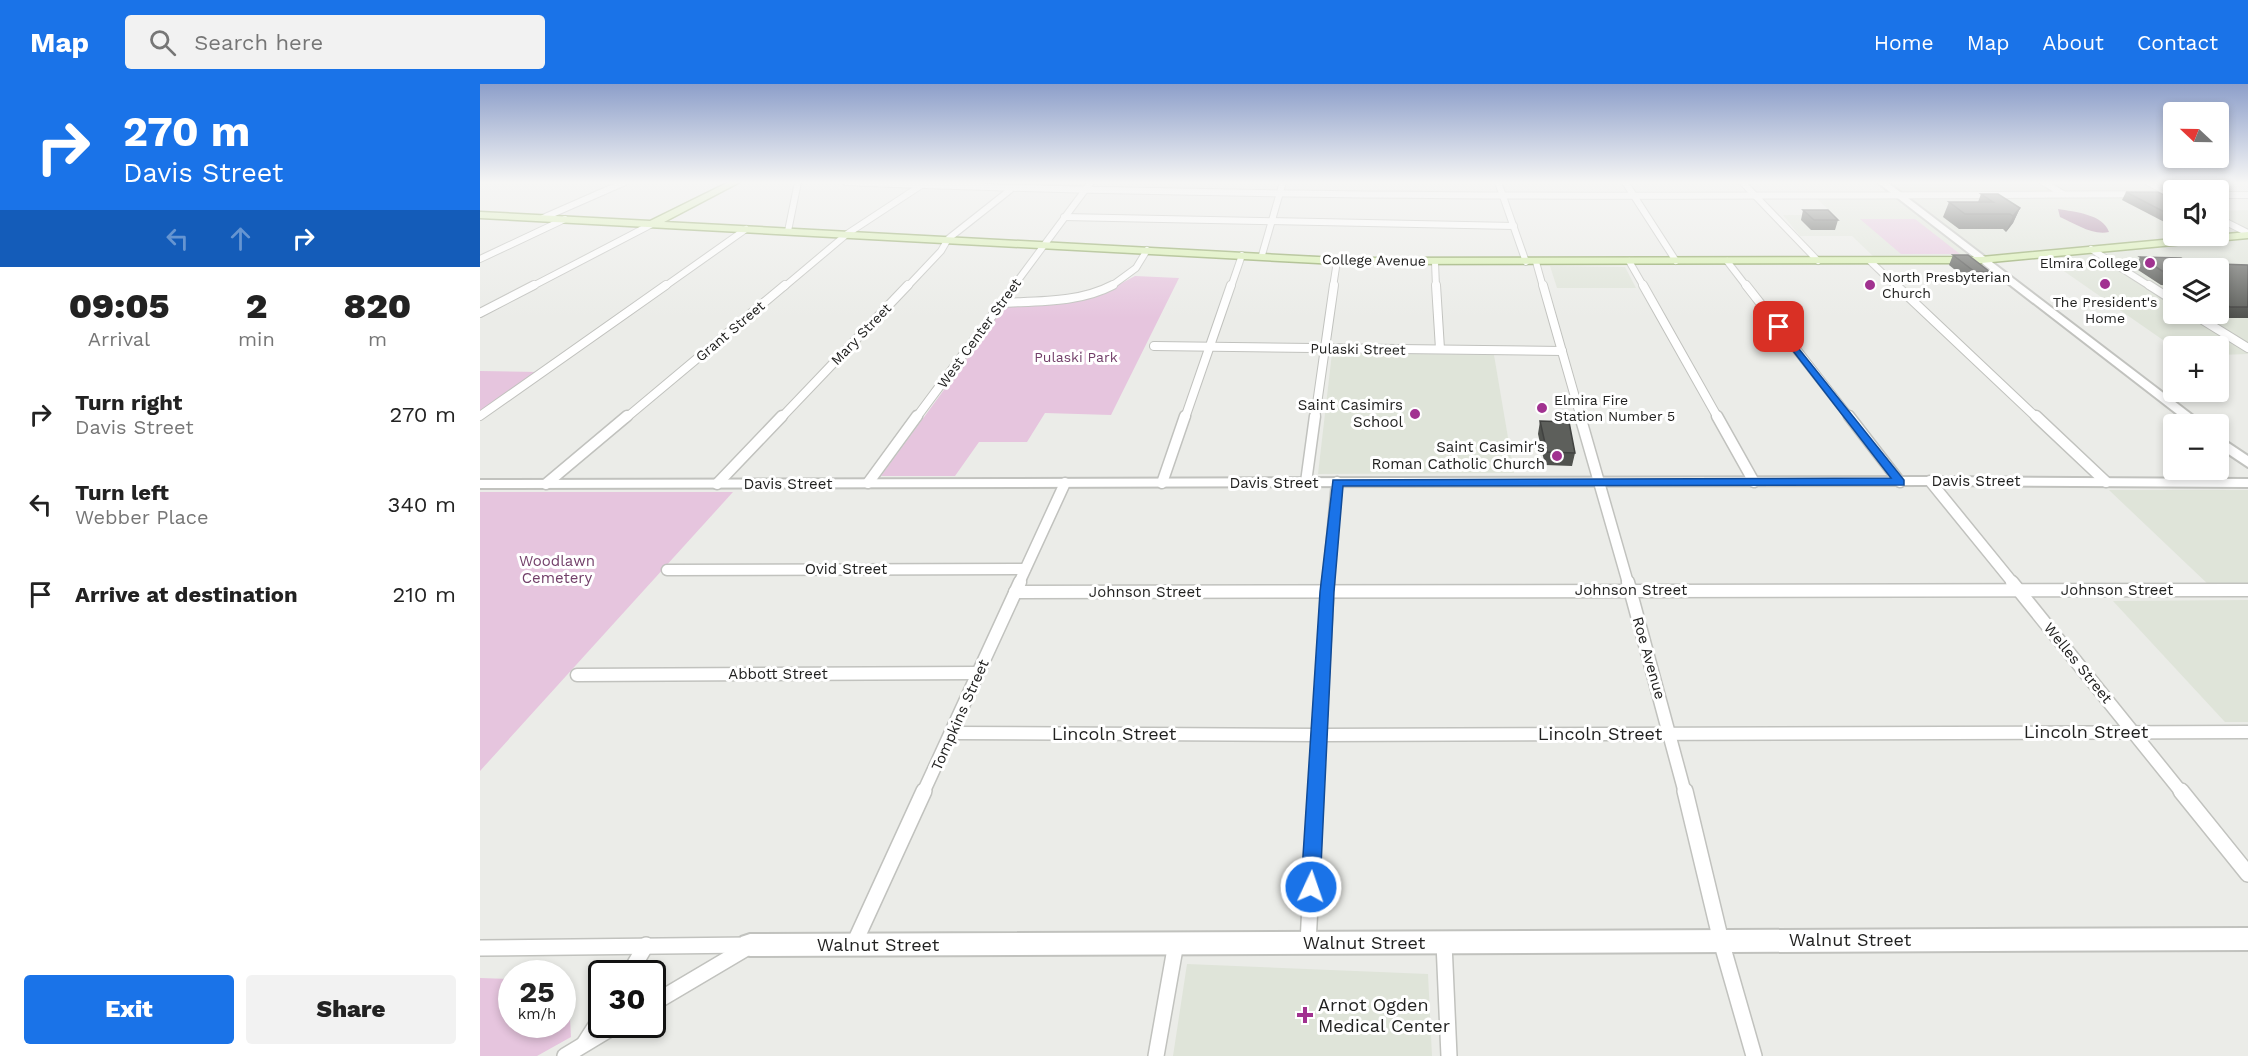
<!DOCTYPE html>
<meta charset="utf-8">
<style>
:root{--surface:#fff;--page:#f2f2f2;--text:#222;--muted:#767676;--accent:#1a73e8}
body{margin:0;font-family:"Work Sans",sans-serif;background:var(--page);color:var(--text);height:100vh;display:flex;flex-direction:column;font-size:22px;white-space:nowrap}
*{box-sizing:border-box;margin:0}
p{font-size:20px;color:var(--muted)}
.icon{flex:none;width:33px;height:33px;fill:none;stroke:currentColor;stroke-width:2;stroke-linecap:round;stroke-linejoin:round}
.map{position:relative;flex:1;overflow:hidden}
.side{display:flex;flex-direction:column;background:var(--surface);width:480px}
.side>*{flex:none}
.top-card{background:#1a73e8;color:#fff;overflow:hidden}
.needle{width:39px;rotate:292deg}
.fabs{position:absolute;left:1683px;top:18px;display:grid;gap:12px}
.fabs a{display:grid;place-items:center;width:66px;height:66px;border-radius:6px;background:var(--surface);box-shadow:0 3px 9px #0003;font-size:30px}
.speed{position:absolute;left:18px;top:876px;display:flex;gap:12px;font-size:30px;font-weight:700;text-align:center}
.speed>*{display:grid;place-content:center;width:78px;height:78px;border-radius:50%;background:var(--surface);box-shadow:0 3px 9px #0003;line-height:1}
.speed small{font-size:15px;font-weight:400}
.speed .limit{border:3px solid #111;border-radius:9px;background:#fff;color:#111}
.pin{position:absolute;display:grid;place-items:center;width:51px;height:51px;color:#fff;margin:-26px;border-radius:12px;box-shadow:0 3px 9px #0006}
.me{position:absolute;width:66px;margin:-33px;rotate:3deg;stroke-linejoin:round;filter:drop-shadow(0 0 4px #0008)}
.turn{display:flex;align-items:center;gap:21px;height:126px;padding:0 24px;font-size:27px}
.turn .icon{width:78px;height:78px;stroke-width:2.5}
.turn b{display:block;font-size:42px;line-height:51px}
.lanes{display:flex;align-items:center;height:57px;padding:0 24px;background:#0003;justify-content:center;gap:30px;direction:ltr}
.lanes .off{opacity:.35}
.eta{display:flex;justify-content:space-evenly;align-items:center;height:102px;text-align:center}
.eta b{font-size:36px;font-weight:800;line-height:42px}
.action{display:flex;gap:12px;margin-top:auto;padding:12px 24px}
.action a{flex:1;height:69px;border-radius:6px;background:var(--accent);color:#fff;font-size:24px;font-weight:800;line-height:69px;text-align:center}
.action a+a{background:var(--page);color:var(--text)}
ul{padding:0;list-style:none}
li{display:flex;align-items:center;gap:18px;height:90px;padding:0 24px}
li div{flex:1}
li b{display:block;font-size:22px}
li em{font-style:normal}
header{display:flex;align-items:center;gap:36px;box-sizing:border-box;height:84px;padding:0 30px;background:var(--accent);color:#fff}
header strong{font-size:28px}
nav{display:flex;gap:33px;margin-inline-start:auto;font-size:21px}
.search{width:420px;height:54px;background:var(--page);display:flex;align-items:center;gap:15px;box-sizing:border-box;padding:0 21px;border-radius:6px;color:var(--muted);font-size:22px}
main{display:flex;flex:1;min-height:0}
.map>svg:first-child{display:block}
</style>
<header>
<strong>Map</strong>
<div class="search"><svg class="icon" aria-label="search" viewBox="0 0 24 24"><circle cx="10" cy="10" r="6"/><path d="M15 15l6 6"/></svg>Search here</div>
<nav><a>Home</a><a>Map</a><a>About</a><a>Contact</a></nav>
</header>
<main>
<section class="side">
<div class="top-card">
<div class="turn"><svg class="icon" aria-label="right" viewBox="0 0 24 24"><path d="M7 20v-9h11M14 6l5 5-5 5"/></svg><div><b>270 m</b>Davis Street</div></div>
<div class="lanes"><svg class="icon off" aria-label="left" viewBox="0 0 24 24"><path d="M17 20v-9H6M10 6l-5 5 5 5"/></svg><svg class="icon off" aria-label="ahead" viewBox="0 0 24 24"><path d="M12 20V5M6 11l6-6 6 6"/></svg><svg class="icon" aria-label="right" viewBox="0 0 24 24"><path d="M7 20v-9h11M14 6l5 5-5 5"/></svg></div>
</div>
<div class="eta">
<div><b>09:05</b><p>Arrival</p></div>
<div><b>2</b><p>min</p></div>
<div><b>820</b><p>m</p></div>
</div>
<ul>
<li><svg class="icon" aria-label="right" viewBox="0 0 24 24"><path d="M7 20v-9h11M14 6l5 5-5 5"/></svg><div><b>Turn right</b><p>Davis Street</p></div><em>270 m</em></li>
<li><svg class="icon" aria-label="left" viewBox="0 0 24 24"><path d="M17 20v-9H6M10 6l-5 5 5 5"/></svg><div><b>Turn left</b><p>Webber Place</p></div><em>340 m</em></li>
<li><svg class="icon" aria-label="arrive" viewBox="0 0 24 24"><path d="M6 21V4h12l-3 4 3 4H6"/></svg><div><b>Arrive at destination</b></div><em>210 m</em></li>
</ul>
<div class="action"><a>Exit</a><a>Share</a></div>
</section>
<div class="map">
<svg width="1768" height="972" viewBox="0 0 1768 972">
<rect width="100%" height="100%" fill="#ebece8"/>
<g fill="#dfe4d9" fill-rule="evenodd">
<path d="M1421 98H1660L1678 108H1693L1694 152H1738L1739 127 1768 126V270L1739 271 1738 262 1693 263 1555 167 1505 171 1394 173 1372 152H1320L1303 131H1354L1335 113H1430L1411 100ZM1694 184H1738V230H1694Z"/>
<path d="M1070 182 1145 183 1156 204H1077Z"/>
<path d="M852 269 1014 271 1034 389 838 390Z"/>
<path d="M1629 406H1768V502H1730Z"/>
<path d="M1768 516V638H1745L1633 517Z"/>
<path d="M707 880 948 890 952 972H693Z"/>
</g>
<g fill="#e6c5de">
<path d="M1380 135H1435L1480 170H1421Z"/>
<path d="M655 192 699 194 631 331 565 329 547 358H499L475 392H401L526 221 627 207Z"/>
<path d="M0 287 59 288 0 327Z"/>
<path d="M0 408H253L0 687Z"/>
<path d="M0 894 31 895 32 940H82L83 896H88L91 953 57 972H0Z"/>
</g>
<path fill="#a6809d" d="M1578 125C1595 128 1623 130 1629 148 1613 152 1594 139 1580 133Z"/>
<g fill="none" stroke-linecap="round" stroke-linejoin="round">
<g stroke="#c1c2be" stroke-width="8">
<g id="street-far4">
<path d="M366 98C809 116 1251 112 1694 110"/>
<path d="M1018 98 1046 178"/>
<path d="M1145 98 1196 177"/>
<path d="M1262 98 1338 177"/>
<path d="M1563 98 1583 110"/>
<path d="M1668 98 1689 109"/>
<path d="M1738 111H1768"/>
<path d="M584 133 1034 142"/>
<path d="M63 134 145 98"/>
<path d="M1738 134 1768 149"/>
<path d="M308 147 318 98"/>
<path d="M1611 165 1671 203"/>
<path d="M782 171 803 98"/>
<path d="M0 175 85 135"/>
<path d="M1149 177 1164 203"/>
<path d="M1247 177 1267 203"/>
<path d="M1390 177 1417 203"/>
<path d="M955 178 956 203"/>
<path d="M1056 178 1063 203"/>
<path d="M51 203 172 140"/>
<path d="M184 203 266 145"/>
<path d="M304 203 367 150 440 102"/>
<path d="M427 203 461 167 468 155 530 106"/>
<path d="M533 203 611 98"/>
<path d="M630 203 656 184 667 166"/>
<path d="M751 203 762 171"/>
<path d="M853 203 857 177"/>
</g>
</g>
<g stroke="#c1c2be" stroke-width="10">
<g id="street-far3">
<path d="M956 201 960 265"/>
<path d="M1063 201 1101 334"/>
<path d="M1163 201 1238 334"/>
<path d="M1266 201 1370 334"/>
<path d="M1416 201 1557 334"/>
<path d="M1669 201 1694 217"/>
<path d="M521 219C558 217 599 219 633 201"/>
<path d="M0 229 54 201"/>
<path d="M1713 230 1768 264"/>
<path d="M674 262 1082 267"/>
<path d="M0 332 186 201"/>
<path d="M146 334 305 201"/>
<path d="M301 334 428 201"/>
<path d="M436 334 535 201"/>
<path d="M705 334 751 201"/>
<path d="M835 334 854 201"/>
</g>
</g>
<g stroke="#c1c2be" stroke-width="13">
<g id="street-far2">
<path d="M1100 332 1148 499"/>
<path d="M1237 332 1274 398"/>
<path d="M1369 332 1420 398"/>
<path d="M1556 332 1626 398"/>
<path d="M1450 397 1533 499"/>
<path d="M826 398 835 332"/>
<path d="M388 399 437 332"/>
<path d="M682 399 705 332"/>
<path d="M66 400 147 332"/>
<path d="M237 400 302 332"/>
<path d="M187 486 545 485"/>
<path d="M539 499 585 399"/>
<path d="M848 499 857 398"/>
</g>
</g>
<g stroke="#c1c2be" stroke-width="15">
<g id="street-far1">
<path d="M1148 498 1205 709"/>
<path d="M1532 498 1702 709"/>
<path d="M535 508 1768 506"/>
<path d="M97 591 498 589"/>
<path d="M471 649 839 651 1768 648"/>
<path d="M443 709 540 498"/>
<path d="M836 709 848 498"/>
</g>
</g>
<g stroke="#c1c2be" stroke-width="18">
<g id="street">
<path d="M1205 707 1241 857 1274 972"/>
<path d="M1701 707 1768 790"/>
<path d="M828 859 836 707"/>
<path d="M964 859 969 972"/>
<path d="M373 862 444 707"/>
<path d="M0 864 270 861"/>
<path d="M149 890 166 861"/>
<path d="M172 920 270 862"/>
<path d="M104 960 122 932"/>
<path d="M85 972 138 940"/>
<path d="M676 972 696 859"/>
</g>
</g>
<g stroke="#c1c2be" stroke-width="4">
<g id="secondary">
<path d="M1397 98H1407L1724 340H1710Z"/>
<path d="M1738 352 1768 372V383L1738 363Z"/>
<path d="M1450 393 1768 395V403L1450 401 0 404V396Z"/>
<path d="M1768 844V866L270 872 261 869 258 861 261 853 270 850Z"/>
</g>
</g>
<g stroke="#87a158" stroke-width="3">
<path id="primary" d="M249 98H260L184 138 857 174 1501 173 1768 148V154L1501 179 857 180 0 134V128L170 137Z"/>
</g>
<use href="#street-far4" stroke="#fff" stroke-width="6"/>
<use href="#street-far3" stroke="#fff" stroke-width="8"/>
<use href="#street-far2" stroke="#fff" stroke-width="10"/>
<use href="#street-far1" stroke="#fff" stroke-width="12"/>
<use href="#street" stroke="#fff" stroke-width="15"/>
<use href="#secondary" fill="#fff" fill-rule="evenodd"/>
<use href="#primary" fill="#d7f0ad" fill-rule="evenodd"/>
</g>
<g fill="#50524e">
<path d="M1646 108 1694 116V143L1642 116Z"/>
<path d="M1501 110 1540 124 1533 139 1526 148 1523 145H1479L1463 133 1469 118H1498Z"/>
<path d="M1323 126 1358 136 1355 146H1331L1321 136Z"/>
<path d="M1473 171 1510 188 1506 199H1491L1469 181Z"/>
<path d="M1660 173 1710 179 1768 181V234H1744L1736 230H1738V184H1694V202L1681 201 1655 184Z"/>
<path d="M1060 337 1095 369 1092 382 1065 381 1058 350Z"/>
</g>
<path fill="#414240" d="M1540 124 1533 139 1526 148 1533 132Z"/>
<g fill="#5d5f5b" stroke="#414240" stroke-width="1.5">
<path d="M1646 108H1678L1694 116V133Z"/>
<path d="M1501 110H1518L1540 124 1533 132 1530 130H1485L1469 118H1513Z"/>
<path d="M1323 126H1348L1358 136H1334Z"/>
<path d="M1473 171H1488L1510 188H1495Z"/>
<path d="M1660 173 1701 174 1710 179 1768 181V223H1750L1738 215V184H1694V190H1687Z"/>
<path d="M1060 337 1089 338 1095 369 1067 368Z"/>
</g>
<linearGradient id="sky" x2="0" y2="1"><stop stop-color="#8d9fca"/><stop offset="0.42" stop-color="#f6f6f5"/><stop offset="1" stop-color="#f6f6f5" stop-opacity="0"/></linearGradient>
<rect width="1768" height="234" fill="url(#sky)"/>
<path fill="#1a73e8" stroke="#114b97" stroke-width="1.5" d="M1299 240 1424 396V401L863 402 854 508 840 803 837 809 831 811 824 809 821 803 840 508 853 396 1411 394 1296 245 1294 243Z"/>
<g fill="#a13290" stroke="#fff" stroke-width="2">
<circle cx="1670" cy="179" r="6"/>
<circle cx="1625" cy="200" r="6"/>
<circle cx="1390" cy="201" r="6"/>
<circle cx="1062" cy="324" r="6"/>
<circle cx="935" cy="330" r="6"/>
<circle cx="1077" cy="372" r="6"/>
<path d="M822 922h6v6h6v6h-6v6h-6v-6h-6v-6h6z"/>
</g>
<g text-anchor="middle" stroke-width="6" stroke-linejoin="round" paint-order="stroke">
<g font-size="14" fill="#222221" stroke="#fff">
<text transform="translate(894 176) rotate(1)" y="5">College Avenue</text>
<text transform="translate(250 247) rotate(-40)" y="5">Grant Street</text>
<text transform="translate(499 249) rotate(-54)" y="5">West Center Street</text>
<text transform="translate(381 250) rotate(-46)" y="5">Mary Street</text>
<text transform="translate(878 265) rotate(1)" y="5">Pulaski Street</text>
</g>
<g font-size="14" fill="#222221" stroke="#fff" text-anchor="start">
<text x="1658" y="184" text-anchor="end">Elmira College</text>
<text x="1402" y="198">North Presbyterian<tspan x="1402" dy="16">Church</tspan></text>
<text x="1625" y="223" text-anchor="middle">The President's<tspan x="1625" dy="16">Home</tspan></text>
<text x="1074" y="321">Elmira Fire<tspan x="1074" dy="16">Station Number 5</tspan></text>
</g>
<g font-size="14" fill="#723f69" stroke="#fff">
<text x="596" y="278">Pulaski Park</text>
</g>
<g font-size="15" fill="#222221" stroke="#fff" text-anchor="end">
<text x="923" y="326">Saint Casimirs<tspan x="923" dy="17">School</tspan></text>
<text x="1065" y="368">Saint Casimir's<tspan x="1065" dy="17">Roman Catholic Church</tspan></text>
</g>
<g font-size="15" fill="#222221" stroke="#fff">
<text x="1496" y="402">Davis Street</text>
<text x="794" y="404">Davis Street</text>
<text x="308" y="405">Davis Street</text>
<text x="366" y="490">Ovid Street</text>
<text x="1151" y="511">Johnson Street</text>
<text x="1637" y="511">Johnson Street</text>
<text x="665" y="513">Johnson Street</text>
<text transform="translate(1169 574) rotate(74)" y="5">Roe Avenue</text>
<text transform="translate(1598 579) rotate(51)" y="5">Welles Street</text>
<text x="298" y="595">Abbott Street</text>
<text transform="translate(480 631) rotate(-66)" y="5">Tompkins Street</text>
</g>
<g font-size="15" fill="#723f69" stroke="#fff">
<text x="77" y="482">Woodlawn<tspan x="77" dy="17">Cemetery</tspan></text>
</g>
<g font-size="18" fill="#222221" stroke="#fff">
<text x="1606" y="654">Lincoln Street</text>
<text x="634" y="656">Lincoln Street</text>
<text x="1120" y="656">Lincoln Street</text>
<text x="1370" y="862">Walnut Street</text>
<text x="884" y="865">Walnut Street</text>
<text x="398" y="867">Walnut Street</text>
</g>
<g font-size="18" fill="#222221" stroke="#fff" text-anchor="start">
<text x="838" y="927">Arnot Ogden<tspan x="838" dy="21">Medical Center</tspan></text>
</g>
</g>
</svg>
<div class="fabs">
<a><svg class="needle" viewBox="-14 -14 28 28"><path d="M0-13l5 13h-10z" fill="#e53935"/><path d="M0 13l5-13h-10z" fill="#767676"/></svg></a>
<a><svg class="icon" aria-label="sound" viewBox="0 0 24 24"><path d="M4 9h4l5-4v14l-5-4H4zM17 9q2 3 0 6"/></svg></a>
<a><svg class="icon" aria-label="layers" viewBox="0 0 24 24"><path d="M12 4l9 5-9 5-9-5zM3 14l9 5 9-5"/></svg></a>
<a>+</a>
<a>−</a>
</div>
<div class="speed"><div>25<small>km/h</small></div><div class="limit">30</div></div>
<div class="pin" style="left:1299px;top:243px;background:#d93025"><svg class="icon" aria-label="arrive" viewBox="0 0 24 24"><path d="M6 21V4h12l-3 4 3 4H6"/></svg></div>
<svg class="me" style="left:831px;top:803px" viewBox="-20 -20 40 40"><circle r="17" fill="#1a73e8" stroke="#fff" stroke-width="3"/><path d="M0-11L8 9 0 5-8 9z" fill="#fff"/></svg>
</div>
</main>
